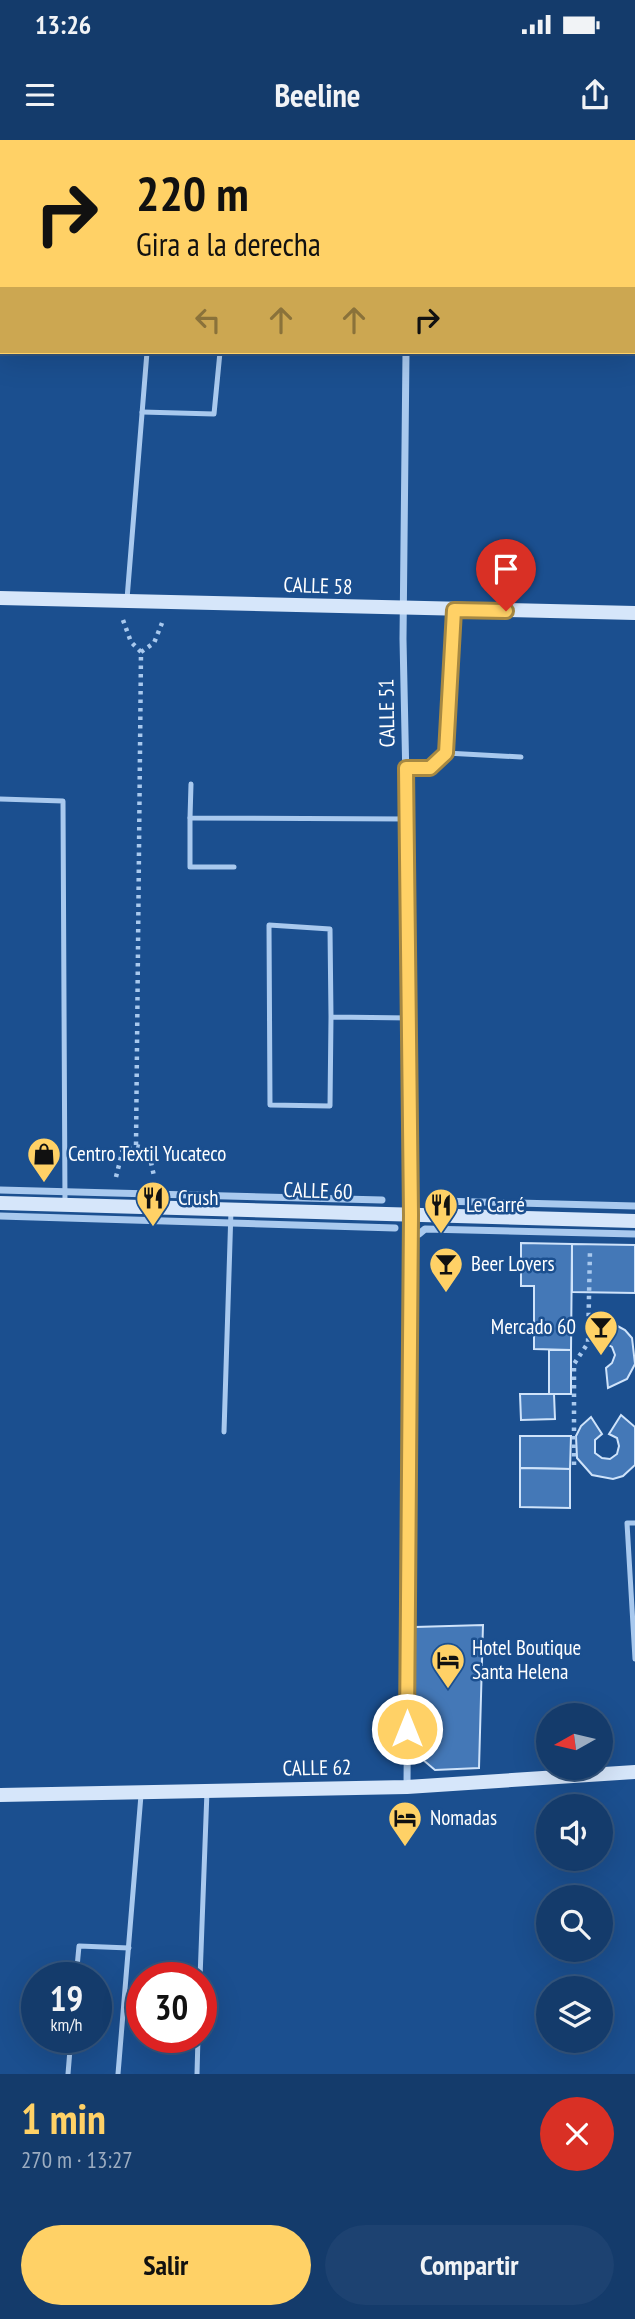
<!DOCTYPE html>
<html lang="es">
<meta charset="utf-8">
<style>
:root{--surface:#143b6b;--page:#1d4271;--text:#f1f3f6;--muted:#9dadc1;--line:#33557e;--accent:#ffd166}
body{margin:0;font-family:"PT Sans Narrow",sans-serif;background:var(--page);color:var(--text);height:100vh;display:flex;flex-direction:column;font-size:26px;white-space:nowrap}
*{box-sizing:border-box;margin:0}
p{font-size:23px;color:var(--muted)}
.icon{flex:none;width:38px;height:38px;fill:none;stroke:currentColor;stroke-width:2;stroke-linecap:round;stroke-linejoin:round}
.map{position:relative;height:1934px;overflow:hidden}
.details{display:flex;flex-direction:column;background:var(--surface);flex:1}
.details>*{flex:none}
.top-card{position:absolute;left:0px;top:0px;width:635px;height:214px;box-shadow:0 7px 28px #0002,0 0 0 2px var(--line);background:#ffd166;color:#111;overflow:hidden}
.needle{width:46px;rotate:262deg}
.fabs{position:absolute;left:536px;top:1563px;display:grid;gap:14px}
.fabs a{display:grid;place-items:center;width:77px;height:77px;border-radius:50%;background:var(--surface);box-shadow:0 7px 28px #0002,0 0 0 2px var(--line);font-size:35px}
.speed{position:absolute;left:21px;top:1822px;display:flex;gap:14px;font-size:35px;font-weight:700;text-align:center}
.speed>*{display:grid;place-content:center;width:91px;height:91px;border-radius:50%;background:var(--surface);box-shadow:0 7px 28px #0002,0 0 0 2px var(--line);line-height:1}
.speed small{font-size:18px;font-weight:400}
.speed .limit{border:10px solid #d22;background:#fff;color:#111}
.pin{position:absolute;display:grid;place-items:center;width:60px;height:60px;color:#fff;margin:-72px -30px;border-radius:50% 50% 50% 0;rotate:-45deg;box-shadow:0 0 7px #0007}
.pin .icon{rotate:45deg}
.me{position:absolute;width:77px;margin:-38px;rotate:0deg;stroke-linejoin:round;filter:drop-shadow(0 0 5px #0008)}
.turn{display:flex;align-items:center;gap:24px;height:147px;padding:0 21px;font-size:32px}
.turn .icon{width:91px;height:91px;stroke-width:2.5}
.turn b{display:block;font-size:49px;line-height:60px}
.lanes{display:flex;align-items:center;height:66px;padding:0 21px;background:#0003;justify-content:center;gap:35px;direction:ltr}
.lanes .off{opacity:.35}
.round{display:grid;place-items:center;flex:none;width:74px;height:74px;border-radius:37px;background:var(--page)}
.summary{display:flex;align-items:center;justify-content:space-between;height:119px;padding:0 21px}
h1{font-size:42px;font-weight:700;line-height:52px;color:var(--accent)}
.button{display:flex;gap:14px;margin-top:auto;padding:14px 21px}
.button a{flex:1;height:80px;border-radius:42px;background:var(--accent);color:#111;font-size:28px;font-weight:700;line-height:80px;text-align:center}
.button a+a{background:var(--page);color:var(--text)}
.status{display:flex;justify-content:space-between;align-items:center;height:49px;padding:0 35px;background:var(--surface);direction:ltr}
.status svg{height:19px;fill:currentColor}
header{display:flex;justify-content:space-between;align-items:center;height:91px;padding:0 21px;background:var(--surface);font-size:32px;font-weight:700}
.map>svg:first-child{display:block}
</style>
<div class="status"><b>13:26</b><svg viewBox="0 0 49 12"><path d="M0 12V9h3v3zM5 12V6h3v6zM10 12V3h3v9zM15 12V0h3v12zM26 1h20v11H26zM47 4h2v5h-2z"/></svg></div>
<header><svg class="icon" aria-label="menu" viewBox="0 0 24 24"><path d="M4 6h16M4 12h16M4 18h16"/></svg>Beeline<svg class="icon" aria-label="share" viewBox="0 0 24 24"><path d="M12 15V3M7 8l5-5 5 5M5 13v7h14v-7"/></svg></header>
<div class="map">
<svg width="635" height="1934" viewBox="0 0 635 1934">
<rect width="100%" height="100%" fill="#1b4f8f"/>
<g fill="#4478b7" stroke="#cfe3fa" stroke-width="2">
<path d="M521 1103 572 1104 571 1210 534 1209V1146H521Z"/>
<path d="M572 1104 635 1105V1153L572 1152Z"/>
<path d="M612 1183 625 1190 632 1198 635 1224 627 1239 608 1248 606 1228 612 1223 615 1215 612 1207 605 1203Z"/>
<rect x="549" y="1210" width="22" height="44"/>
<path d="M520 1254H554L555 1279 521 1280Z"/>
<path d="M621 1275 635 1287V1325L623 1336 613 1339 592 1335 577 1318 576 1296 581 1286 591 1277 602 1294 595 1300V1313L602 1318 610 1319 617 1314 619 1306 617 1298 609 1294Z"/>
<path d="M520 1296H571L570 1329 520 1328Z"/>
<path d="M520 1328 570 1329V1368L520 1367Z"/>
<path d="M483 1485 479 1628 435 1630 415 1613V1487Z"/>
</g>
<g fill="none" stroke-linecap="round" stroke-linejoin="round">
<g stroke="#a9c9ee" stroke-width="4.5" stroke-dasharray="3.5 5" stroke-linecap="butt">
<path d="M123 480 131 502 141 512 136 1006"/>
<path d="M141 512 154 503 162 483"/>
<path d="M116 1037 123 1009 136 1006 148 1009 154 1036"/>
<path d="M574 1325V1224L588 1203 590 1110"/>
</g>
<g stroke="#a9c9ee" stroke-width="5">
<path d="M142 272 214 274 220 212"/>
<path d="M127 459 147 212"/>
<path d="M446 613 454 470"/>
<path d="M406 628H430L446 613 521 617"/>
<path d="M191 644 190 678 407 679"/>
<path d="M0 659 63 661 65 1064"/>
<path d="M190 678V727H234"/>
<path d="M331 877 330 966 270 965 269 785 330 789 331 877 411 878"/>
<path d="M224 1292 231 1070"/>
<path d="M635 1383H627L635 1519"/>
<path d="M76 1838 79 1806 129 1808"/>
<path d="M200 1838 207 1651"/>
<path d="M68 1934 71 1897"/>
<path d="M118 1934 141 1655"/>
<path d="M197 1934 198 1897"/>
</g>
<g stroke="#a9c9ee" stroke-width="7">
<path d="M409 2V0"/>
<path d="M406 212 403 499 411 878V1075L407 1647"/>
<path d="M0 1050 382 1060"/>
<path d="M439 1061 635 1066"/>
<path d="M0 1076 395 1088"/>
<path d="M419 1094 425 1089 635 1094"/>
</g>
<g stroke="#d6e6fa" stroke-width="14">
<path d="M0 458 635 473"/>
<path d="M0 1063 635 1081"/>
<path d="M0 1655 407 1647 635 1632"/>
</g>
</g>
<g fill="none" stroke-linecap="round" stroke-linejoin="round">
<g stroke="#a68842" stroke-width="18">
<path id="route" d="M407 1589 411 1075 406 628H430L446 613 454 470 506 471"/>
</g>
<use href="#route" stroke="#ffd166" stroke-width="12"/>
</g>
<defs>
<g id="shop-pin" transform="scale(1.75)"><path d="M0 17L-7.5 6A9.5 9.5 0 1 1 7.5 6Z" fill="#ffd166" stroke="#1b4f8f"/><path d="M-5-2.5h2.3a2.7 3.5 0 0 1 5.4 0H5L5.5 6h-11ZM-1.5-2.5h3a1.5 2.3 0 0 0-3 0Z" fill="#111"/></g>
<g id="restaurant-pin" transform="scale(1.75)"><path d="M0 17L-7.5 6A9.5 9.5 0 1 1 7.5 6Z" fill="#ffd166" stroke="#1b4f8f"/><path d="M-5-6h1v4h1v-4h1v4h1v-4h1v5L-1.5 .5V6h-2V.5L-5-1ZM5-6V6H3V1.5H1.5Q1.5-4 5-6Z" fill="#111"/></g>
<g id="bar-pin" transform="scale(1.75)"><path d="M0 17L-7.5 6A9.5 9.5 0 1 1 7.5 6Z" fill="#ffd166" stroke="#1b4f8f"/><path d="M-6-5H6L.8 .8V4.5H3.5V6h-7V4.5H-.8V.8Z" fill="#111"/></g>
<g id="hotel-pin" transform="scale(1.75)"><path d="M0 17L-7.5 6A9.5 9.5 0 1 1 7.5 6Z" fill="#ffd166" stroke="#1b4f8f"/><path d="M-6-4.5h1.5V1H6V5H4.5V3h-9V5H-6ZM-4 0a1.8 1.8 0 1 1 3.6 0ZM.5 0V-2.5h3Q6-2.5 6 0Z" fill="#111"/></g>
</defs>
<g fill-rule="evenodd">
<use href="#shop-pin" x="44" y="1014"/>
<use href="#restaurant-pin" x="153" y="1058"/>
<use href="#restaurant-pin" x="441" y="1065"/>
<use href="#bar-pin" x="446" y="1124"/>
<use href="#bar-pin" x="601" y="1187"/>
<use href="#hotel-pin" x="448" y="1520"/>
<use href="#hotel-pin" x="405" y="1678"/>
</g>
<g text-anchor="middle" stroke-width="5" stroke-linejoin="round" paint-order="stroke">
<g font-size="21" fill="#fff" stroke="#1b4f8f">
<text transform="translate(318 446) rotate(2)" y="7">CALLE 58</text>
<text transform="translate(387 573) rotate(-91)" y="7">CALLE 51</text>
<text transform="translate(318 1051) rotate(2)" y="7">CALLE 60</text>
<text transform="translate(317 1628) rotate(-1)" y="7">CALLE 62</text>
</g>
<g font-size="21" fill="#fff" stroke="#1b4f8f" text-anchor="start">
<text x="68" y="1021">Centro Textil Yucateco</text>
<text x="178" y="1065">Crush</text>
<text x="466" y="1072">Le Carré</text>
<text x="471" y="1131">Beer Lovers</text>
<text x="576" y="1194" text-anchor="end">Mercado 60</text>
<text x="472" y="1515">Hotel Boutique<tspan x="472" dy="24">Santa Helena</tspan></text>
<text x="430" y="1685">Nomadas</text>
</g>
</g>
</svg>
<div class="fabs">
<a><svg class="needle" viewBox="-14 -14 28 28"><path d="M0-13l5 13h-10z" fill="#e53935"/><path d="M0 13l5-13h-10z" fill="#9dadc1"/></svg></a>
<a><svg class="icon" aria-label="sound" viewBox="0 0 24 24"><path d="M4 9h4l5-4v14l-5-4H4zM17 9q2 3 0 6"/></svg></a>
<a><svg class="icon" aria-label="search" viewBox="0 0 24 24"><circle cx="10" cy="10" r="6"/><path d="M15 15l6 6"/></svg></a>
<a><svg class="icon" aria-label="layers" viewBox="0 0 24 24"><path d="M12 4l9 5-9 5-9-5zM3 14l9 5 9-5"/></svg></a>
</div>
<div class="speed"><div>19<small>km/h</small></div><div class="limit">30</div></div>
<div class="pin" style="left:506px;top:471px;background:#d93025"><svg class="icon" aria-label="arrive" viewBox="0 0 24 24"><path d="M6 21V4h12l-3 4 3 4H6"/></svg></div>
<svg class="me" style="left:407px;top:1589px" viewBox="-20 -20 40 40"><circle r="17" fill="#ffd166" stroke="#fff" stroke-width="3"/><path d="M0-11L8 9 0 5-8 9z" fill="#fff"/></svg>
<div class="top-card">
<div class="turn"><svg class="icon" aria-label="right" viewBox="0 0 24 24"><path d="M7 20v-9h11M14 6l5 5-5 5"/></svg><div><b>220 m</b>Gira a la derecha</div></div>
<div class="lanes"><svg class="icon off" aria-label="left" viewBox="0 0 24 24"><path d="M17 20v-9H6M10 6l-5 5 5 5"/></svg><svg class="icon off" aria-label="ahead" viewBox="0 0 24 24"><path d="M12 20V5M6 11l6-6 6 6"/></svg><svg class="icon off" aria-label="ahead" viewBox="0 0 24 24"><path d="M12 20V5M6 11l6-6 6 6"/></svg><svg class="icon" aria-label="right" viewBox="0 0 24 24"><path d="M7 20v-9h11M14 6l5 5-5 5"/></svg></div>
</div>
</div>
<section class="details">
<div class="summary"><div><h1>1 min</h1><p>270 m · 13:27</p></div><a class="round" style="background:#d93025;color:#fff"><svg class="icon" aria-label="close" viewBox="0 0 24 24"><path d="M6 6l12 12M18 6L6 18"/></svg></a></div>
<div class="button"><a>Salir</a><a>Compartir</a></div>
</section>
